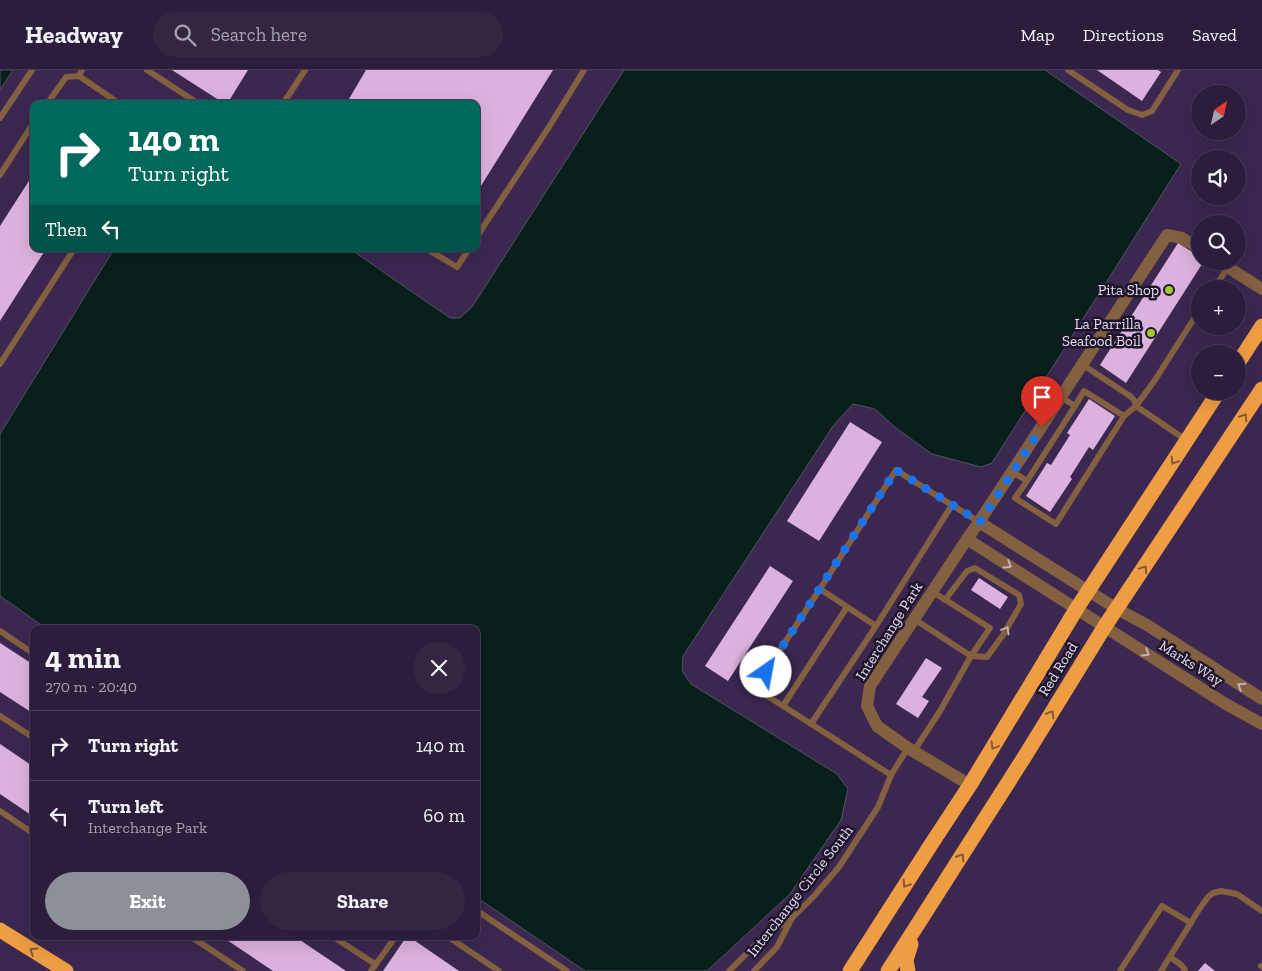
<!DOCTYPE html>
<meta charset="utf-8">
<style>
:root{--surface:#2c1d3c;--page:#342643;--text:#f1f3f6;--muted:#a6a2af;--line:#483b56;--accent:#8c9099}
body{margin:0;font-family:"Zilla Slab",serif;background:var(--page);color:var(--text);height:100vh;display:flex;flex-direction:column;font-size:19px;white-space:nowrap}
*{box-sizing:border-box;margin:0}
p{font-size:16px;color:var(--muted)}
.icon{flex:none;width:28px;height:28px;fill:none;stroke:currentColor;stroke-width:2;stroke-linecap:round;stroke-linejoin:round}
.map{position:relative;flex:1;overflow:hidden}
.side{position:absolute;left:30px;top:555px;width:450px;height:315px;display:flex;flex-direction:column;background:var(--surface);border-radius:10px;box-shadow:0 5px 20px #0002,0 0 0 1px var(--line)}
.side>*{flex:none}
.guide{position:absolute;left:30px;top:30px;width:450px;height:152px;border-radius:10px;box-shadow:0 5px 20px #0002,0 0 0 1px var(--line);background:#00695c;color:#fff;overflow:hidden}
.needle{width:32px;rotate:34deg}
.fabs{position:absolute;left:1191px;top:15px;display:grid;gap:10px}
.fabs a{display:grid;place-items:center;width:55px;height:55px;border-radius:50%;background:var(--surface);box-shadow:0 5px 20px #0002,0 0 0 1px var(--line);font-size:25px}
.pin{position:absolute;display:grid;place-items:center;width:42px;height:42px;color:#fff;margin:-51px -21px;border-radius:50% 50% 50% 0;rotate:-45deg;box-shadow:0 0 5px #0007}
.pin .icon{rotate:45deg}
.me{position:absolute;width:55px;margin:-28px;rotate:33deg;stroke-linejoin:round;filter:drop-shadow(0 0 4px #0008)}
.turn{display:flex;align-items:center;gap:18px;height:105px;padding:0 15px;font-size:22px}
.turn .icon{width:65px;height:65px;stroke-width:2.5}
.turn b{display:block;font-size:35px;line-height:42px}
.then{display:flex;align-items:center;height:48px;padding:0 15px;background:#0003;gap:10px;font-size:19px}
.round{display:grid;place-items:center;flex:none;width:52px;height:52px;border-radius:26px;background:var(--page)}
.head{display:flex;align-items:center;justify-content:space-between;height:85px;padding:0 15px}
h1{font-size:30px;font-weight:700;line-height:38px}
.button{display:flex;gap:10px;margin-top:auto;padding:10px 15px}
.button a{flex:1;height:58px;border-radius:30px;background:var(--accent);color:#fff;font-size:20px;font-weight:700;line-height:58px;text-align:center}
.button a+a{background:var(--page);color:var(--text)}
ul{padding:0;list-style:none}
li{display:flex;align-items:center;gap:15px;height:70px;padding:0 15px;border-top:1px solid var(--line)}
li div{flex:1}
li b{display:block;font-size:19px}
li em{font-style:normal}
header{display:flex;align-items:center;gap:30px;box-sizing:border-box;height:70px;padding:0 25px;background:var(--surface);border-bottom:1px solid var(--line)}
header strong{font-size:24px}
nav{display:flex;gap:28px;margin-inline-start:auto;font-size:18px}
.search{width:350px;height:45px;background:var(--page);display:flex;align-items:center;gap:12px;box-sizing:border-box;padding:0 18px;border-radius:28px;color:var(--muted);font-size:19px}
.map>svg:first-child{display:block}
</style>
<header>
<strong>Headway</strong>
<div class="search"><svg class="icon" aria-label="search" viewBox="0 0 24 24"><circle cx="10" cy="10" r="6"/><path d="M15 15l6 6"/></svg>Search here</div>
<nav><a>Map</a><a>Directions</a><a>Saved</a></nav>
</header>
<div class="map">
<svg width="1262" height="901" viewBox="0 0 1262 901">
<rect width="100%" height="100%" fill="#3b2750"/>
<g fill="#091f1c" stroke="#4b575d">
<path d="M0 0H13L0 20Z"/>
<path d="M624 0H1045L1181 94 992 393 981 397 932 384 896 358 875 339 853 334 833 356 683 586 682 601 691 614 837 704 848 719 841 750 790 824 707 901H585L476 827V559H47L0 526V364L114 179H350L450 248H460L472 237Z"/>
</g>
<g fill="#dbb2dd">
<path d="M172 0H248L227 34H225Z"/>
<path d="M366 0H553L476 124V34H346Z"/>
<path d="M1097 0H1158L1161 2 1142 31Z"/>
<path d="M34 103V179H46L0 251V156Z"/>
<path d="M1178 173 1200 187V191H1204L1126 313 1100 295Z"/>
<path d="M1089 329 1115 346 1093 380 1089 377 1070 407 1072 409 1050 442 1026 426 1047 393 1051 395 1070 365 1067 363Z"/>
<path d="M850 352 882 372 819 471 787 451Z"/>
<path d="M770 496 793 511 728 611 705 596Z"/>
<path d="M979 508 1008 527 1000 539 971 520Z"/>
<path d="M0 573 34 595V644L0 622Z"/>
<path d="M926 588 942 598 922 627 929 631 918 648 896 634Z"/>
<path d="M0 674 34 697V747L0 724Z"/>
<path d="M221 866H294L346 901H273Z"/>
<path d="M372 866H382L379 871Z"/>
<path d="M407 866H408L459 901H383Z"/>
<path d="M1205 893 1215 901H1198Z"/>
</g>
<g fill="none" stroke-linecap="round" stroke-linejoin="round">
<g stroke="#826040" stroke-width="6">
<path d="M147 0 199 34"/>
<path d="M1068 0 1128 40 1142 45 1152 41 1178 0"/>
<path d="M79 6 120 34"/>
<path d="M47 34 66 7 79 6 82 0"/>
<path d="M283 34 305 0"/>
<path d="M0 48 32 0"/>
<path d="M0 105 34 52"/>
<path d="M476 168 549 57 584 0"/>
<path d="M427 179 457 197 469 179"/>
<path d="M1214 219 1228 197"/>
<path d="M0 294 74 179"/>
<path d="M1083 295 1130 326 1134 330 1136 336"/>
<path d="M1075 336 1084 321 1124 346"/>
<path d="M1136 336 1155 310 1200 239"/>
<path d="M1013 402 1027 411 1015 428 1056 454 1124 346 1136 336 1186 370"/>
<path d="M1027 411 1075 336 1061 327"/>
<path d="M952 435 876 556 820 519 896 400C924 418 952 435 979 452"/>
<path d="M820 519 755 618 891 705"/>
<path d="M914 549 971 586 990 558 933 522"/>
<path d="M0 561 34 584"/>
<path d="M783 636 847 537"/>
<path d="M0 646 34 668"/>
<path d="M811 654 876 556"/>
<path d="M914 681 940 641 971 586 987 587 1003 565 1021 534 1019 525 975 498 967 501 945 530"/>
<path d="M0 741 34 764"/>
<path d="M476 840 567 901"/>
<path d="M190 866 243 901"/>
<path d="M332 866 375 894"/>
<path d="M447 866 499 901"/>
<path d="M1170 887C1175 891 1184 895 1185 901"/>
<path d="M1261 896 1262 897"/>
<path d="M371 901 396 866"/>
<path d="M729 901 765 865 791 849"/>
<path d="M754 901 777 877 792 848 814 826 839 797 878 737 891 705 908 678"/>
<path d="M1120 901 1162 836 1191 853"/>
<path d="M1161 901 1200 838 1208 827 1213 823 1221 821 1237 824 1262 841"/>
</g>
<g stroke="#826040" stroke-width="12">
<path d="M1218 191 1262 219"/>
<path d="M979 452 1117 539 1147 555 1262 629"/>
<path d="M967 469 1224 633 1262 654"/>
<path d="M970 715 908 678 877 656 867 636 870 616 967 469 979 452 1167 165 1182 168 1200 179"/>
</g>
<g stroke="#ef9d43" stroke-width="15">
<path d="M1238 293 1262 256"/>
<path d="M0 860 66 901"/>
<path d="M850 901 932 773 970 715 1077 538 1219 321"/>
<path d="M888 901 1025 686 1105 556 1262 319"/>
<path d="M908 901 906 890 911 874"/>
</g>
</g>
<defs><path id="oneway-chevron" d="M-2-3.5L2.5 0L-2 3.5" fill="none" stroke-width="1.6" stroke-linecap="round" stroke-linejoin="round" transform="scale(1.25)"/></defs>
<g stroke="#865936">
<use href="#oneway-chevron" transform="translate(1244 347) rotate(-57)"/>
<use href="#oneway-chevron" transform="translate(1174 391) rotate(123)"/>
<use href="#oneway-chevron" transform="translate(1144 499) rotate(-56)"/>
<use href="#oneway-chevron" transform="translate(1051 644) rotate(-58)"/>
<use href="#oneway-chevron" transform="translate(994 676) rotate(121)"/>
<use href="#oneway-chevron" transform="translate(961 787) rotate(-58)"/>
<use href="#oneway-chevron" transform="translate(906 814) rotate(123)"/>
<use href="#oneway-chevron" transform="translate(33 881) rotate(-148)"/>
</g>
<g stroke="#c3b0b6">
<use href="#oneway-chevron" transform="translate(1008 495) rotate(32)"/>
<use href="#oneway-chevron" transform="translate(1006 560) rotate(-59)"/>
<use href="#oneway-chevron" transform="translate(1146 583) rotate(32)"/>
<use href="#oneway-chevron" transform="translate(1241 616) rotate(-147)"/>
</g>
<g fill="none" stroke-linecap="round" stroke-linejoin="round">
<path stroke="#1a73e8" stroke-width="9" stroke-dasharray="0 16.2" d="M766 602 896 400 980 452 1042 357"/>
</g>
<g fill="#9fca2d" stroke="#1e1528" stroke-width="2">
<circle cx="1169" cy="220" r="5"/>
<circle cx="1151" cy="263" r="5"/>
</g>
<g text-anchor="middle" stroke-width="5" stroke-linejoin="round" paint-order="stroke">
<g font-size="15" fill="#e6dbf5" stroke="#1e1528" text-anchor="end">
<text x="1159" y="225">Pita Shop</text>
<text x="1141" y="259">La Parrilla<tspan x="1141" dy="17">Seafood Boil</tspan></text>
</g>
<g font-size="15" fill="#e6dbf5" stroke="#1e1528">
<text transform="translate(889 561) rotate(-58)" y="5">Interchange Park</text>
<text transform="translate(1191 593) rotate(32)" y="5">Marks Way</text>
<text transform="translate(1058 599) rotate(-58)" y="5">Red Road</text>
<text transform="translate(800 821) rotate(-52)" y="5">Interchange Circle South</text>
</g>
</g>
</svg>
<div class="fabs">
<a><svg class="needle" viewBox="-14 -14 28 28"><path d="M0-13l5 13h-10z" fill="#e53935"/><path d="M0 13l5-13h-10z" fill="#a6a2af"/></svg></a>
<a><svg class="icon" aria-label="sound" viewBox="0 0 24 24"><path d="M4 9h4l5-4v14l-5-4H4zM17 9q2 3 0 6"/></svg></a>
<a><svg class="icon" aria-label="search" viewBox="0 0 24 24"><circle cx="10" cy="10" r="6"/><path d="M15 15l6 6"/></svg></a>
<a>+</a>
<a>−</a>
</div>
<div class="pin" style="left:1042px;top:357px;background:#d93025"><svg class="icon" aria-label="arrive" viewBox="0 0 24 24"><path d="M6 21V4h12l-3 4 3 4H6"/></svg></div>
<svg class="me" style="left:766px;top:602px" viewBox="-20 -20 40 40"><circle r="19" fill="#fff"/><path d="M0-13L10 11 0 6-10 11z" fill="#1a73e8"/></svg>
<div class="guide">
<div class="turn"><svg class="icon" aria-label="right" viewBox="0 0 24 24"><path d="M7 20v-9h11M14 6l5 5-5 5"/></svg><div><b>140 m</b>Turn right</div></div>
<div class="then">Then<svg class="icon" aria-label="left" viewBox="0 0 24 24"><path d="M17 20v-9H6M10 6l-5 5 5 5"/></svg></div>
</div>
<section class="side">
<div class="head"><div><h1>4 min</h1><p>270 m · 20:40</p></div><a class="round"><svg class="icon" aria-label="close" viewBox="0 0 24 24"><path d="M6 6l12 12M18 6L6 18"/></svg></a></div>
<ul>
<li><svg class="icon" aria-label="right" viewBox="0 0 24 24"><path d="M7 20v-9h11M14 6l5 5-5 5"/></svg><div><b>Turn right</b></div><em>140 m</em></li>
<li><svg class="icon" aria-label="left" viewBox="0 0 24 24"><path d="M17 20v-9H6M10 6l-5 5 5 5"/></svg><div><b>Turn left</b><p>Interchange Park</p></div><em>60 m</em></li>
</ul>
<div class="button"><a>Exit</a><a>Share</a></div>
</section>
</div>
